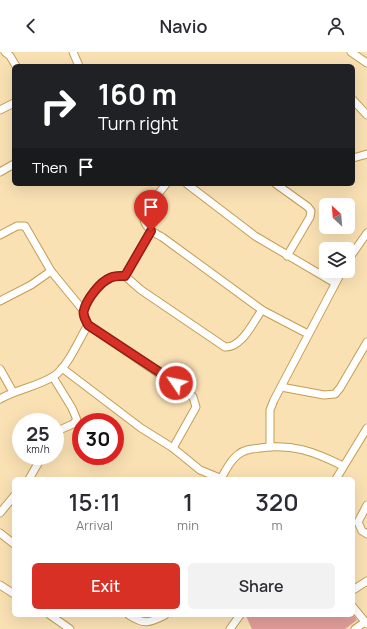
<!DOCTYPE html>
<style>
:root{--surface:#fff;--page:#f2f2f3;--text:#2b2b33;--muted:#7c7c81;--accent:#d93025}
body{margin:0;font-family:Manrope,sans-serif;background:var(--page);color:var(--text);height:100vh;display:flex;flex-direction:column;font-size:15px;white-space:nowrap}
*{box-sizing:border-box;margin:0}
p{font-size:13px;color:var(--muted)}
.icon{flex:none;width:22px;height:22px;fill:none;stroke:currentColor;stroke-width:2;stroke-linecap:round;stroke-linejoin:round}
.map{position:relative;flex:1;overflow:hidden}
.drawer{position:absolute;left:12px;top:425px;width:343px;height:140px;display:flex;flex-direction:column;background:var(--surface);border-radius:6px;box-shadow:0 4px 16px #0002}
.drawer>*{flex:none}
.hud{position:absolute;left:12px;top:12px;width:343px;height:122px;border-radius:6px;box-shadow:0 4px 16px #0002;background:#202124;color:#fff;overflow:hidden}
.needle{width:26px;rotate:334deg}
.tools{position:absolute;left:319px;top:146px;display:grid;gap:8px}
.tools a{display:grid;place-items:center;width:36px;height:36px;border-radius:6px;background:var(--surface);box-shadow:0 4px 16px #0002;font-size:20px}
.speed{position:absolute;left:12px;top:361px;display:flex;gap:8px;font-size:20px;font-weight:700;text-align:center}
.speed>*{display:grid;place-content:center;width:52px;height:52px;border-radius:50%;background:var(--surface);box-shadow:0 4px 16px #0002;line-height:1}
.speed small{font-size:10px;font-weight:400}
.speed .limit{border:6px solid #d22;background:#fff;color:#111}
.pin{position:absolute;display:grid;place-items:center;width:34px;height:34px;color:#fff;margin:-41px -17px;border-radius:50% 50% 50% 0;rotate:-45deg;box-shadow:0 0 4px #0007}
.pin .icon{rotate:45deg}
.me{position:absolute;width:44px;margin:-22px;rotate:304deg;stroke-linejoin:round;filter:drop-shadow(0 0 3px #0008)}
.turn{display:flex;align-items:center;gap:14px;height:84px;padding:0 20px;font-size:18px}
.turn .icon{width:52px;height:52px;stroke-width:2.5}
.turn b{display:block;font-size:28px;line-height:34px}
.then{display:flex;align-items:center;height:38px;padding:0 20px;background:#0003;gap:8px;font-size:15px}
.eta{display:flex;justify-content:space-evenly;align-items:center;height:68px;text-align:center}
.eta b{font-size:24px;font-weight:600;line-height:28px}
.action{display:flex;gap:8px;margin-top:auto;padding:8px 20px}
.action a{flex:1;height:46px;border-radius:6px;background:var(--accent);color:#fff;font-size:16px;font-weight:600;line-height:46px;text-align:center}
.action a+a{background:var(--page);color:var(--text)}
header{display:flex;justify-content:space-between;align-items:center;height:52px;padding:0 20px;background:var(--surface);font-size:18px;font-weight:600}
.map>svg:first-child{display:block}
</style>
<header><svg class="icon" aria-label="back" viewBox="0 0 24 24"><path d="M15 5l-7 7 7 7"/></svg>Navio<svg class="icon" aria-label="person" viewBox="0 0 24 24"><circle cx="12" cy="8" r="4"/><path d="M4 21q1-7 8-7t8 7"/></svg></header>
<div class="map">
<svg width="367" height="577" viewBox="0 0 367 577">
<rect width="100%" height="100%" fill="#fae1b4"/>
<path fill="#e19d9a" d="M353 562 357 568 345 577H252L246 564Z"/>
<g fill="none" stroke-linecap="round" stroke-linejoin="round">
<g stroke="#c59d4f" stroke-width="9">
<g id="minor">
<path d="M5 0 10 4 16 14"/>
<path d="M73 0 79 14"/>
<path d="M351 0 367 11"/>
<path d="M353 48 367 63"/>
<path d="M0 58 14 51"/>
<path d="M353 106 367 102"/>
<path d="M0 120 14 112"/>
<path d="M166 132C151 153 127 168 162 185L262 258 308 282"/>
<path d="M187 132 255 184 335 231"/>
<path d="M276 132 308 155 311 159 310 165 287 204"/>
<path d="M0 183 17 174H25L51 219 31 233 0 249"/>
<path d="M348 208 367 181"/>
<path d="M51 219 83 258"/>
<path d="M125 224 151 179"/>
<path d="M88 273 193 345 196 355 173 396"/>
<path d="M62 316 141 376 173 396 200 418 222 427"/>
<path d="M0 317 13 340"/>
<path d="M53 325 72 356 77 368 73 372 55 380"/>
<path d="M281 335 324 343 335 342 340 336 367 290"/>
<path d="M0 347C17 337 37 335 54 324 68 315 79 287 88 273 86 268 82 263 84 258 87 247 100 230 109 226 115 223 120 224 125 224L141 238 225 295C242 296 253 270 262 258"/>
<path d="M270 395V358L274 348 342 219"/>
<path d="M29 427 40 408V404"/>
<path d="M221 427C225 419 231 407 239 402 245 397 252 397 260 396 292 391 315 400 343 414"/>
<path d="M336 427 367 376"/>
<path d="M367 453 358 470 362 479 367 482"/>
<path d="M0 461 14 444"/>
<path d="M0 481 14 492"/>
<path d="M0 533 14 542"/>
<path d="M353 538 367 529"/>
<path d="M353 555 367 572"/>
<path d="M50 563 70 577"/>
<path d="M129 563C144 573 150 571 165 563"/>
<path d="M230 577 240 563"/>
<path d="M355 577 365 570"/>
</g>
</g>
<use href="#minor" stroke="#fff" stroke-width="7"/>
</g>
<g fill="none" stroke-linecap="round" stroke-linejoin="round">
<g stroke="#8d1f18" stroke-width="10">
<path id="route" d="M151 179 125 224C120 224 115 223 110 226 100 230 87 247 84 258 82 263 86 268 88 273L176 331"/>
</g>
<use href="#route" stroke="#d93025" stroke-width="7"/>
</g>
</svg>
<div class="tools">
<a><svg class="needle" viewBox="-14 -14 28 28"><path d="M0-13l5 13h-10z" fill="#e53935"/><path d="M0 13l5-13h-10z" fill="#7c7c81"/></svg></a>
<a><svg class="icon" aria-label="layers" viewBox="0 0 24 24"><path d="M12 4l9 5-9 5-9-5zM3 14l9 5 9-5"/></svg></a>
</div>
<div class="speed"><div>25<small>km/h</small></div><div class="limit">30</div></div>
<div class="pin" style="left:151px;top:179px;background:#d93025"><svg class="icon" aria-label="arrive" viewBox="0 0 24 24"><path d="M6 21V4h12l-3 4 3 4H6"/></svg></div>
<svg class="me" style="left:176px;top:331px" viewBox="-20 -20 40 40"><circle r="17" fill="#d93025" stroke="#fff" stroke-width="3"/><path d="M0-11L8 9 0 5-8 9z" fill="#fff"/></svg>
<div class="hud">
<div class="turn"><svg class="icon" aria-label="right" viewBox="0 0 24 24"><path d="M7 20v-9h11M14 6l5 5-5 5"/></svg><div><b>160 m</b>Turn right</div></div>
<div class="then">Then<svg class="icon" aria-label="arrive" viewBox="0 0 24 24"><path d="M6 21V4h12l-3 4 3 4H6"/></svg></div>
</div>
<section class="drawer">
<div class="eta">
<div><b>15:11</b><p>Arrival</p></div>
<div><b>1</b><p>min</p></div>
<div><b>320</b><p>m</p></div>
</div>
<div class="action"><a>Exit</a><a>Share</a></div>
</section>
</div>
